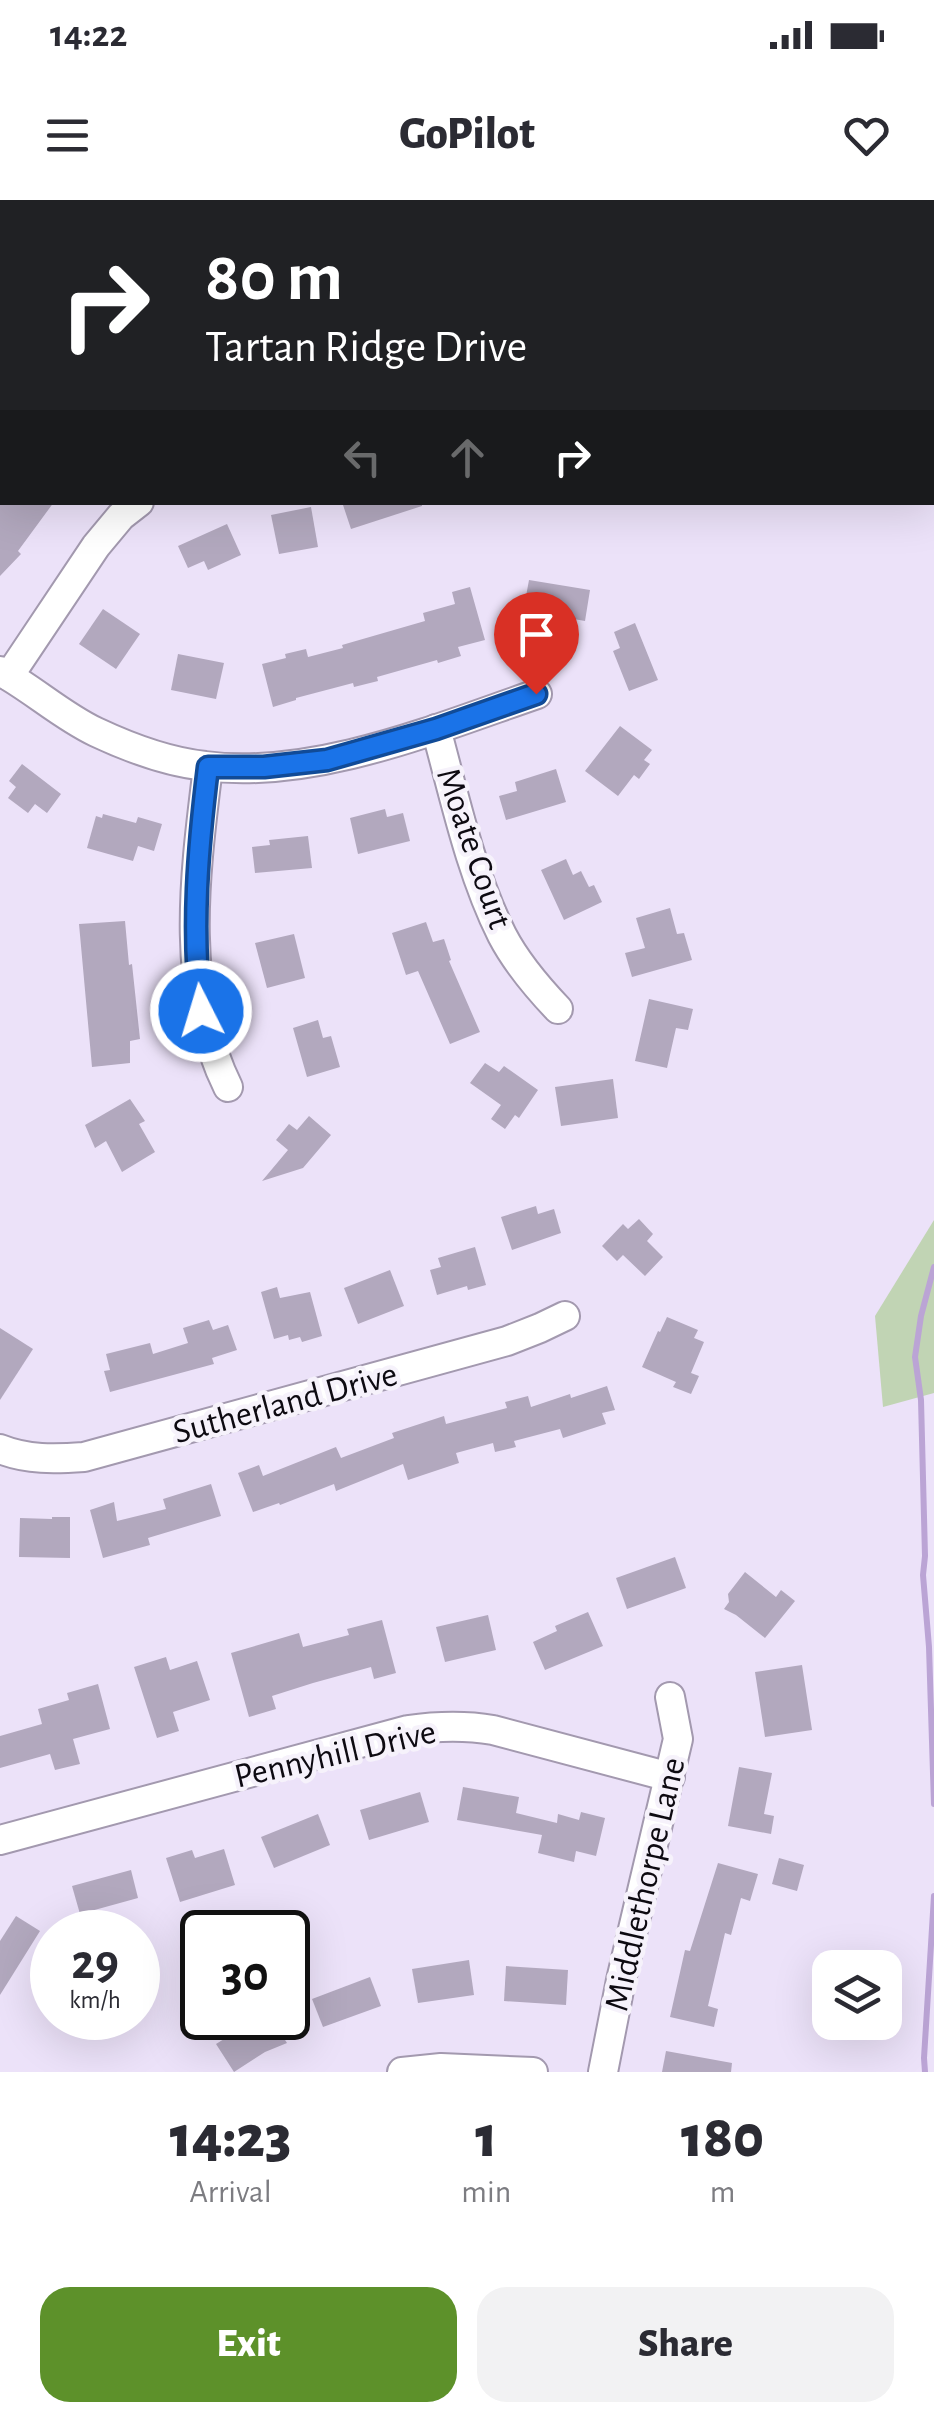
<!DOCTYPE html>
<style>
:root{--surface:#fff;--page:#f2f2f3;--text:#2b2b33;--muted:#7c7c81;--accent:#5d912a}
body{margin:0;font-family:"Alegreya Sans",sans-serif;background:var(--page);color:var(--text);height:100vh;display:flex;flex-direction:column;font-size:38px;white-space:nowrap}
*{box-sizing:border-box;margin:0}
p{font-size:32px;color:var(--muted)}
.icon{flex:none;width:55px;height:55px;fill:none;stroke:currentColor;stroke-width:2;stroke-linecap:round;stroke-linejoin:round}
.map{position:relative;height:1872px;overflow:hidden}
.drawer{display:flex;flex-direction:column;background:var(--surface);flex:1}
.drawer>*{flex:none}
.hud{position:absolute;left:0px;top:0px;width:935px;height:305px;box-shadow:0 10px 40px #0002;background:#202124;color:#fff;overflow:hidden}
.buttons{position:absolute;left:812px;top:1750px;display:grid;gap:20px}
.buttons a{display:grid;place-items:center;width:90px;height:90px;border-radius:20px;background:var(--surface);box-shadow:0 10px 40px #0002;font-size:50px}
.speed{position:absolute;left:30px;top:1710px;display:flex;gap:20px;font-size:50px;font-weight:700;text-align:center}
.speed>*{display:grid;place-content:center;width:130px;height:130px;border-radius:50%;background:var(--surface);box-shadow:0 10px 40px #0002;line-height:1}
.speed small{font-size:25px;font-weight:400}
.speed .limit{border:5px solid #111;border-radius:15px;background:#fff;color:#111}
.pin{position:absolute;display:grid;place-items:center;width:85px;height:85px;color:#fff;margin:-102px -42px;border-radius:50% 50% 50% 0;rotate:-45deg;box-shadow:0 0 10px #0007}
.pin .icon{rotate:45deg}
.me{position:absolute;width:110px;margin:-55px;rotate:355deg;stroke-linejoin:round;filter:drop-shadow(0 0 8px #0008)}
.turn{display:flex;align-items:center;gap:35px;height:210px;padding:0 40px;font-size:45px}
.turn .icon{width:130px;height:130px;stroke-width:2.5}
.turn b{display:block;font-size:70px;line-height:85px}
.lanes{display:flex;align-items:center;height:95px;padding:0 40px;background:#0003;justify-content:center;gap:50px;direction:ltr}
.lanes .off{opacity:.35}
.eta{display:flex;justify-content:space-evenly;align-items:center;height:170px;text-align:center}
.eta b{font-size:60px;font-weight:800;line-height:70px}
.primary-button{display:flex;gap:20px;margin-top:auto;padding:20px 40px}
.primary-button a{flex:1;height:115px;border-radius:30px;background:var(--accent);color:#fff;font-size:40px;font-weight:800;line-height:115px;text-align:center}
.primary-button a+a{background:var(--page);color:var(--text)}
.status{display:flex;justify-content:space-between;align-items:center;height:70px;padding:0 50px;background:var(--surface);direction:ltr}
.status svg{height:28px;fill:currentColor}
header{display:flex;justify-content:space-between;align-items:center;height:130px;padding:0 40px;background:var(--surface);font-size:45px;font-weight:800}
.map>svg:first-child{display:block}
</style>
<div class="status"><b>14:22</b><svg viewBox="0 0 49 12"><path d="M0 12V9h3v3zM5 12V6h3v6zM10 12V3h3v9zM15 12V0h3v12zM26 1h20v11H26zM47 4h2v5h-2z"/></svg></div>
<header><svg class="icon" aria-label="menu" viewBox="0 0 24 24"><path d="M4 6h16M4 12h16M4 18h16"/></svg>GoPilot<svg class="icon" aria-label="heart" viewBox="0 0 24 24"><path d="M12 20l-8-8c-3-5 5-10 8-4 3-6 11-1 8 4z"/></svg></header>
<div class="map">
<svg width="934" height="1872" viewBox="0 0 934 1872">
<rect width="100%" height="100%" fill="#ece2f9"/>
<path fill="#c1d4b4" d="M934 1020V1193L883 1207 875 1116Z"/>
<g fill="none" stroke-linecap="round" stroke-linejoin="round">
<g stroke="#bba4d5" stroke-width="6">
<path d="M926 0V2"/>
<path d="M932 55 934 68"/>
<path d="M934 1067 921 1116 915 1157 921 1200 925 1356 923 1375 929 1447 934 1604"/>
<path d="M925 1872 924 1858 934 1696"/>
</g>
</g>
<g fill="#b2a8be">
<path d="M0 302H54L18 351 21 354 0 376Z"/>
<path d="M342 302H422V306L351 329Z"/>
<path d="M311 307 318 347 279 354 271 315Z"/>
<path d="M227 324 241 355 208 370 204 361 188 368 178 346Z"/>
<path d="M529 380 590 390 585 421 540 413 541 410 524 407Z"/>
<path d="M470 387 485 440 458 447 461 456 438 463 437 460 377 477 378 481 354 487 353 483 296 498V500L273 507 262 464 286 458 285 454 306 449 308 457 343 448 342 445 425 421 423 413 455 404 452 392Z"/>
<path d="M103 409 140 434 116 469 79 444Z"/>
<path d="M635 423 658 480 629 491 613 451 620 448 614 432Z"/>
<path d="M178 454 224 463 216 499 171 490Z"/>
<path d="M620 526 652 550 644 560 650 564 639 579 634 575 618 596 585 571Z"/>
<path d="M22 564 61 594 47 613 35 604 28 613 8 598 16 587 9 581Z"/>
<path d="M556 569 566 602 506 620 499 596 517 591 515 582Z"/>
<path d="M385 609 387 617 403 613 410 641 358 654 350 618Z"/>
<path d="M103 614 136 623 138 617 162 624 154 651 138 646 133 661 87 648 96 616 102 618Z"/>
<path d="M308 636 312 668 255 673 252 647 270 645 269 640Z"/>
<path d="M566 659 573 675 581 671 589 687 594 685 602 702 564 720 541 670Z"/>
<path d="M670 708 677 734 684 733 692 760 632 777 625 753 645 748 636 718Z"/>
<path d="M125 721 129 765 132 764 140 839 130 841V863L92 867 79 724Z"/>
<path d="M426 722 433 742 444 739 451 760 449 761 480 832 450 844 418 771 406 775 392 733Z"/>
<path d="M294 734 305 778 267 788 255 743Z"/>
<path d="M649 799 693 809 688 830 676 828 667 868 635 861Z"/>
<path d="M318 820 323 838 331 836 340 867 307 877 293 828Z"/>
<path d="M485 863 499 872 504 866 538 890 519 918 515 915 505 929 491 919 501 905 470 883Z"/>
<path d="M613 879 618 918 561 926 555 887Z"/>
<path d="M130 899 145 921 139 924 155 952 122 972 106 941 95 948 85 925Z"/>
<path d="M309 916 331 935 303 968 262 981 288 950 276 940 289 924 297 930Z"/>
<path d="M536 1006 538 1014 554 1009 561 1033 512 1050 501 1017Z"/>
<path d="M639 1019 653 1034 647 1041 663 1057 645 1076 623 1055 617 1061 602 1046 623 1024 628 1029Z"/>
<path d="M475 1047 486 1085 468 1090 467 1086 437 1095 430 1070 441 1067 438 1058Z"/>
<path d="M390 1070 404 1106 358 1124 344 1088Z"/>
<path d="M277 1087 280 1098 310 1092 322 1136 302 1142 300 1137 289 1140 288 1135 274 1139 261 1092Z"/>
<path d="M667 1117 698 1130 694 1138 704 1142 691 1173 699 1176 691 1194 673 1187 676 1182 642 1167 658 1131 660 1132Z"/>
<path d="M209 1120 213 1130 228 1125 237 1150 212 1158 214 1164 110 1192 104 1171 110 1170 106 1154 150 1143 153 1154 188 1143 183 1128Z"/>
<path d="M0 1128 33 1149 0 1200Z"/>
<path d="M607 1186 615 1210 602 1213 606 1224 563 1238 560 1229 514 1241 516 1247 495 1252 493 1243 456 1253 459 1263 408 1280 403 1264 336 1291 334 1284 280 1305 279 1303 253 1312 238 1273 259 1265 263 1276 336 1247 341 1258 394 1238 392 1233 444 1216 446 1224 507 1208 505 1202 528 1196 531 1207 570 1194 571 1198Z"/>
<path d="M211 1284 221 1316 148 1338 150 1345 103 1358 90 1310 114 1302 117 1321 166 1309 163 1299Z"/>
<path d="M52 1317H70V1358L19 1357 20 1318 52 1319Z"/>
<path d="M675 1357 686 1388 627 1409 616 1378Z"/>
<path d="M745 1372 776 1397 781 1390 795 1401 765 1438 736 1415 724 1409 729 1402 728 1394Z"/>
<path d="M588 1412 603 1446 545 1470 533 1442 557 1431 555 1426Z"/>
<path d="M488 1415 496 1450 445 1462 436 1427Z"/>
<path d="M382 1420 396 1473 374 1479 371 1467 313 1483 272 1496 276 1509 249 1517 231 1453 299 1433 303 1447 349 1435 347 1429Z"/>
<path d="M166 1457 170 1470 197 1461 210 1500 173 1512 179 1531 157 1538 134 1467Z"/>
<path d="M802 1465 812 1530 765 1537 755 1472Z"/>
<path d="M98 1484 110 1529 73 1539 80 1564 55 1570 50 1554 0 1568V1536L42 1524 38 1509 69 1500 67 1493Z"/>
<path d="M739 1567 772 1573 764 1614 774 1616 771 1634 728 1626Z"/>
<path d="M463 1587 519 1597 516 1613 557 1623 558 1614 579 1620 581 1612 605 1618 596 1656 576 1651 574 1662 538 1653 542 1635 457 1620Z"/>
<path d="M420 1592 429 1622 369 1640 360 1610Z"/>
<path d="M318 1614 330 1645 274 1668 261 1637Z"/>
<path d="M224 1649 235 1685 180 1702 166 1658 192 1650 195 1658Z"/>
<path d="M779 1658 804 1665 797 1691 772 1684Z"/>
<path d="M718 1663 758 1674 750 1701 741 1698 731 1735 725 1733 708 1806 718 1809 714 1827 670 1817 685 1750 690 1751Z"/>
<path d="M131 1670 138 1698 80 1714 72 1686Z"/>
<path d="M16 1716 40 1731 0 1795V1741Z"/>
<path d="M469 1760 474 1795 418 1803 412 1769Z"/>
<path d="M506 1766 568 1770 566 1805 504 1801Z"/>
<path d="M370 1777 381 1806 323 1827 312 1799Z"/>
<path d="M258 1818H271L287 1843 265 1852 234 1872 216 1844Z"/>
<path d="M666 1851 732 1863 731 1872H662Z"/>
</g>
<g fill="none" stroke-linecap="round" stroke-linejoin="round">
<g stroke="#a399af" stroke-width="32">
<g id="minor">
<path d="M62 2 69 0"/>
<path d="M0 29 2 28"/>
<path d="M0 471C33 489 62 516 96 532 130 548 167 562 205 566 314 580 435 529 537 494"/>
<path d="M9 476 96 346 121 316 139 302"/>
<path d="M436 529C455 598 470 671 502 735 516 762 538 788 558 809"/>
<path d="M208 567C195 673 179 788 228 887"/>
<path d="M0 1249C27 1260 55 1259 84 1257L507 1141 540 1128 565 1116"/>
<path d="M0 1640 408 1530C437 1526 464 1525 493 1530L670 1577"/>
<path d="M402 1872 441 1868 533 1872"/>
<path d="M603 1872 621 1780 678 1539 670 1497"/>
</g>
</g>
<use href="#minor" stroke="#fff" stroke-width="28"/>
</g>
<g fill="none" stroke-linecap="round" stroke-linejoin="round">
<g stroke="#114b97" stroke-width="25">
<path id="route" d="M201 811C191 729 198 648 208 567H264L327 560 436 529 536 494"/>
</g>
<use href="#route" stroke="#1a73e8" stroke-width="18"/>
</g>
<g text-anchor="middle" stroke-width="9" stroke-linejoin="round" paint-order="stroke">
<g font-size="35" fill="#0d0a11" stroke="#f6f2fb">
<text transform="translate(475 648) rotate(71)" y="12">Moate Court</text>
<text transform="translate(285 1202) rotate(-15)" y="12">Sutherland Drive</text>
<text transform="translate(335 1553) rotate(-13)" y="12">Pennyhill Drive</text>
<text transform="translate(644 1684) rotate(-77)" y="12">Middlethorpe Lane</text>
</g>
</g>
</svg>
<div class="buttons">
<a><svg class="icon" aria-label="layers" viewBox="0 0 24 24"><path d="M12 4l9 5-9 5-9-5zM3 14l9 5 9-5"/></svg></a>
</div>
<div class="speed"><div>29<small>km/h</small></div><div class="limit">30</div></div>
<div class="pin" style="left:536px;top:494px;background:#d93025"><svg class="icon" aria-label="arrive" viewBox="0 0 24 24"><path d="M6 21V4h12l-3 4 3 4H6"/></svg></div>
<svg class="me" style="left:201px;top:811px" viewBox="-20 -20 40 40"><circle r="17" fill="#1a73e8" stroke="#fff" stroke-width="3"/><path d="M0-11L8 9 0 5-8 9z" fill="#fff"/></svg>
<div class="hud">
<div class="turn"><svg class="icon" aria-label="right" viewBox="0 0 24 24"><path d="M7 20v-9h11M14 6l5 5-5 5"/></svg><div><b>80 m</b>Tartan Ridge Drive</div></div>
<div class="lanes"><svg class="icon off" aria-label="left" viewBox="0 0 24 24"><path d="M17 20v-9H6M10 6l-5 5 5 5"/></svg><svg class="icon off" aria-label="ahead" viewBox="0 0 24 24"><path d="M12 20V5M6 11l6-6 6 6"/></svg><svg class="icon" aria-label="right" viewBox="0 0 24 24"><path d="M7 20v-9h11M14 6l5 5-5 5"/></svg></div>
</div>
</div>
<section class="drawer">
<div class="eta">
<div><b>14:23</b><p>Arrival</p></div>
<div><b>1</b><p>min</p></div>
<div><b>180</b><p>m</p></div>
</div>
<div class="primary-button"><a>Exit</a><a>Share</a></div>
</section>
